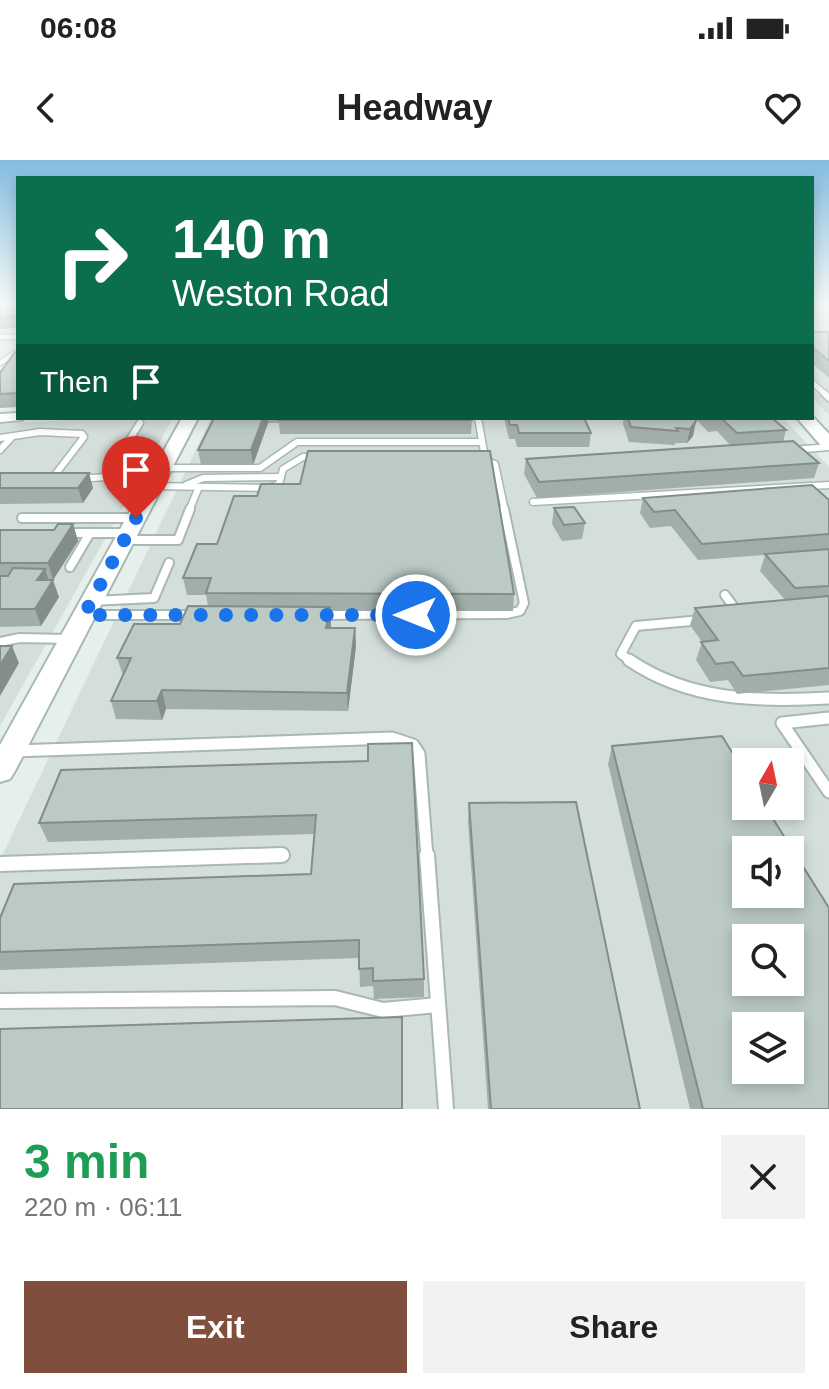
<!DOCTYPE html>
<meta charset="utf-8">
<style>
:root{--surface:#fff;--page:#f2f2f2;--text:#222;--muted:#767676;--accent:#804e3d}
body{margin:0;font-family:Helvetica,sans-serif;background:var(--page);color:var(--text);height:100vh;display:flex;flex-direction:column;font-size:30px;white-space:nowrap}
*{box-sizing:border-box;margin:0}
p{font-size:26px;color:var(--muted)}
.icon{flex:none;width:44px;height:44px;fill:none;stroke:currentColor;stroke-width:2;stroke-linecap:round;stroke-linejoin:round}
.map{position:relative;height:949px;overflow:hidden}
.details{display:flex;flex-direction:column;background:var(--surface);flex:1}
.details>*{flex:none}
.banner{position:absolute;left:16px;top:16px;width:798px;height:244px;border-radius:0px;box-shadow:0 4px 12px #0003;background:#0b6e4f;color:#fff;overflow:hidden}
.needle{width:52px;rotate:9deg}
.buttons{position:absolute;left:732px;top:588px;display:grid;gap:16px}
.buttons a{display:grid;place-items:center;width:72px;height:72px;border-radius:0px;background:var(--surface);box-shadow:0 4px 12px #0003;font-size:40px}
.pin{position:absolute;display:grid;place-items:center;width:68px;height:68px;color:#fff;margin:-82px -34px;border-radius:50% 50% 50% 0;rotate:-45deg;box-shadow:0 0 8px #0007}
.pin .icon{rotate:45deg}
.me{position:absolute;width:88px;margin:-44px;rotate:270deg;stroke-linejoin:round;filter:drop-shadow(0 0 6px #0008)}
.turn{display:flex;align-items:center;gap:28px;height:168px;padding:0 24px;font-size:36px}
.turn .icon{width:104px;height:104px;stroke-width:2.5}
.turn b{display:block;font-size:56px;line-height:68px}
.then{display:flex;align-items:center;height:76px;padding:0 24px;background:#0003;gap:16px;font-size:30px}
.round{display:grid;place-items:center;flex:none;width:84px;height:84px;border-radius:0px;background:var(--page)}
.head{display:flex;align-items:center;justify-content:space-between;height:136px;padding:0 24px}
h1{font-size:48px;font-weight:700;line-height:60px;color:#1e9e55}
.button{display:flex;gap:16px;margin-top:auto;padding:16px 24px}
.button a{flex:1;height:92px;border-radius:0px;background:var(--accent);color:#fff;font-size:32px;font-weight:700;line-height:92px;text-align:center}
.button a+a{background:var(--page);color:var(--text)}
.status{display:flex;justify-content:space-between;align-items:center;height:56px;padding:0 40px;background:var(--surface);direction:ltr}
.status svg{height:22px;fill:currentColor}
header{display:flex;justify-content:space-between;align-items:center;height:104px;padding:0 24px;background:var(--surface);font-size:36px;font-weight:700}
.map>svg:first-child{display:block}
</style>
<div class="status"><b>06:08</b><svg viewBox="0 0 49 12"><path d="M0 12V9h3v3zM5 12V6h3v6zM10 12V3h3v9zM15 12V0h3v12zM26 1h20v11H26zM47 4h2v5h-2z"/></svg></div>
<header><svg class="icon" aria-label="back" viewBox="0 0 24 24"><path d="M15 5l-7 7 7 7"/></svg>Headway<svg class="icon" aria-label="heart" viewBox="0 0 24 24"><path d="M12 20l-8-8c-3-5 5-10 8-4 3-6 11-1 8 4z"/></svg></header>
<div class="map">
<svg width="829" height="949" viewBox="0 0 829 949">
<rect width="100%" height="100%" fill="#e6efeb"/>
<g fill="#d4dfda" fill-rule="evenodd">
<path d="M812 144H829V255L812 238Z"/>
<path d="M107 258H173L0 566V264Z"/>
<path d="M211 258H783L829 307V949H0V700ZM746 602H790V646H746ZM746 690H790V734H746ZM746 778H790V822H746ZM746 866H790V910H746Z"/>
</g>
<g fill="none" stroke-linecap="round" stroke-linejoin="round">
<g stroke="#a8b8b2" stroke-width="7">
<g id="service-far4">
<path d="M0 177H18"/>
<path d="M0 203 18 191"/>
<path d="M812 222 826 235"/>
</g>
</g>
<g stroke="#a8b8b2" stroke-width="9">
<g id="service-far3">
<path d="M824 233 829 238"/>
<path d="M140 263 106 317 158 318"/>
<path d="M0 278 40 272 82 274 84 277 51 320"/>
<path d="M0 290 11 278"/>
<path d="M793 290 829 287"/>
<path d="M475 297 484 292 478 258"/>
<path d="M481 299 495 304 505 351"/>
<path d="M163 308H260L297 282H482"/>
<path d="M78 319 106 317"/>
<path d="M186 325 203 318 281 317"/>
<path d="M154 326 268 328 279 324 283 309 303 297H318"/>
<path d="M533 342 829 325"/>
<path d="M189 351 198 329"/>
</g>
</g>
<g stroke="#a8b8b2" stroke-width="12">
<g id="service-far2">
<path d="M22 358H136"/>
<path d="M64 373H128"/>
<path d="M125 380H178L190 349"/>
<path d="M70 407 90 373"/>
<path d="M725 435 739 454"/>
<path d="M91 441 154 438 169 403"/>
<path d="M85 455H194"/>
<path d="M321 455 507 454 520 451 524 443 504 349"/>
<path d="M0 482 19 478 68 479"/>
<path d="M632 502 621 494 636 466 702 460"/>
</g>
</g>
<g stroke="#a8b8b2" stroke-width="15">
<g id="service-far1">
<path d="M629 500C689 541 759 542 829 538"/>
<path d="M829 558 782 563 829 632"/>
<path d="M14 591 392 578 413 585 419 594 427 697"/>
<path d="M221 697 282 695"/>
</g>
</g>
<g stroke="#a8b8b2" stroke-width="18">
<g id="service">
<path d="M427 695 446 949"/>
<path d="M0 704 282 695"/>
<path d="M0 841 335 838 383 850 438 845"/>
</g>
</g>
<g stroke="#a8b8b2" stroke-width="4">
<path id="minor" d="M18 253V258L22 260 0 262V254Z"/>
</g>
<g stroke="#a8b8b2" stroke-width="4">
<path id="tertiary" d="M812 256 829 274V289L823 288 797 258Z"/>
</g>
<g stroke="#a4bbb3" stroke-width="4">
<path id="secondary" d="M182 258H198L15 611 10 619 0 622V585Z"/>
</g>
<use href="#service-far4" stroke="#fff" stroke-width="5"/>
<use href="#service-far3" stroke="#fff" stroke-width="6"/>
<use href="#service-far2" stroke="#fff" stroke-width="8"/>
<use href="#service-far1" stroke="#fff" stroke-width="11"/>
<use href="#service" stroke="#fff" stroke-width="14"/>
<use href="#minor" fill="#fff" fill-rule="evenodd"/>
<use href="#tertiary" fill="#fff" fill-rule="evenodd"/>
<use href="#secondary" fill="#fff" fill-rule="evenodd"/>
</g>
<g fill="#a1aea9">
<path d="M0 144H18V168L0 169Z"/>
<path d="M812 172H829V218L812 203Z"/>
<path d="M18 192V247L0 248V213Z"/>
<path d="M214 258H472L471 274H280L279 263H268L253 305H201L198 290Z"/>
<path d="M504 258H584L591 273 589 287H517L515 279H509Z"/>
<path d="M624 258H694L696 261 693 276 687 283H675V285L629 282 623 264Z"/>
<path d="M695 258H772L786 270 783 282 819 303 814 318 537 338 524 314 526 299 731 286 717 271 708 272Z"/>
<path d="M0 313 93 328 83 343 0 344Z"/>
<path d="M643 338 829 340V525L737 534 728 520 710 522 696 500 702 482 690 465 695 448 785 440 760 411 765 395 698 400 671 366 650 368 640 353Z"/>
<path d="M554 348 585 363 582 379 562 381 552 364Z"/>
<path d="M73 364 78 381 53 420H49L59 437 41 466 0 467V370H54Z"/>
<path d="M217 384 514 434 513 451H330L331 468H355L356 486 348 551 166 549 162 560 116 559 111 541 123 515 117 498 180 464 208 446 206 435H187L183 418Z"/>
<path d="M612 586 829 949H690L608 604Z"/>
<path d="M368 601 424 819V837L374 839 373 826 360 827 359 798 0 810V758L311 714 314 674 48 682 39 663Z"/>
<path d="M469 643 640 949H488L468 661Z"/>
</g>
<g fill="#838d89">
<path d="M263 258H268V263L253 305 251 290Z"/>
<path d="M696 261 693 276 687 283 690 269Z"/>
<path d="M89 313 93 328 83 343 78 328Z"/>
<path d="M73 364 78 381 53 420 48 403Z"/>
<path d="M45 409 50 425 53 420 59 437 41 466 35 449 37 420Z"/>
<path d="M330 447 331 465 328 486 326 468Z"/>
<path d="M355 468 356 486 348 551 347 533Z"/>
<path d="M12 486 19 503 0 536V505Z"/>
<path d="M162 530 166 549 162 560 157 541Z"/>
</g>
<g fill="#bbcac4" stroke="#838d89" stroke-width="2" fill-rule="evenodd">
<path d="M0 144H18V156L0 157Z"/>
<path d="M812 172H829V201L812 187Z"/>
<path d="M15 192H18V233L0 234V213Z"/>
<path d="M214 258H263L251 290H198Z"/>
<path d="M279 258H472V260H278Z"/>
<path d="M508 258H584L591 273H519L517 265H510Z"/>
<path d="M628 258H694L696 261 690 269 676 268 678 271 631 267Z"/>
<path d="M721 258H772L786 270 737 273Z"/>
<path d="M793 281 819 303 539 322 526 299Z"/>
<path d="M308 291H490L514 434 206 433 211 418H183L197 384H217L234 336H257L261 324H300Z"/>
<path d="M0 313H89L78 328H0Z"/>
<path d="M812 325 829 340V374L702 384 675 350 654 352 643 338Z"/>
<path d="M574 347 585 363 564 365 554 348Z"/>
<path d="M58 364H73L48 403H0V370H54Z"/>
<path d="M829 389V426L795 428 765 394Z"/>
<path d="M13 408 45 409 37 420H53L35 449H0V416H8Z"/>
<path d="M829 436V508L743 516 733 502 716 504 701 482 718 480 695 448Z"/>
<path d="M188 446 330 447 326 468H355L347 533 162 530 157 541H111L131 498H117L134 464H180Z"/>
<path d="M0 486H12L0 505Z"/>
<path d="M722 576 746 615V646H765L829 748V949H703L612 586ZM746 690H790V734H746ZM746 778H790V822H746ZM746 866H790V910H746Z"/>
<path d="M412 583 424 819 373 821V808L359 809V780L0 792V758L14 724 311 714 316 655 39 663 61 610 368 601V584Z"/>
<path d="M576 642 640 949H491L469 643Z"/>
<path d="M402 857V949H0V869Z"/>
</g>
<linearGradient id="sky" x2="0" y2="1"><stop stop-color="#84bce0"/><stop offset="0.52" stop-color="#f4f8f6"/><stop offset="1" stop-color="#f4f8f6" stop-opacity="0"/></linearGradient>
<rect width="829" height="277" fill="url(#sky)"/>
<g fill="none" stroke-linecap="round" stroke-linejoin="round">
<path stroke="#1a73e8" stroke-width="14" stroke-dasharray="0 25.2" d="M136 358 84 455H416"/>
</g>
</svg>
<div class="buttons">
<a><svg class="needle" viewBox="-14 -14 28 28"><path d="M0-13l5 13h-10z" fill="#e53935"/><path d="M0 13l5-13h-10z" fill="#767676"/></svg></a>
<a><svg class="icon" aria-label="sound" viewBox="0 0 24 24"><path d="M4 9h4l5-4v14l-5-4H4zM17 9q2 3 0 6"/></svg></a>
<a><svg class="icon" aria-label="search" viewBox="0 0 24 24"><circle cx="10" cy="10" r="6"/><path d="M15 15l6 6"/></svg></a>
<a><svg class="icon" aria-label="layers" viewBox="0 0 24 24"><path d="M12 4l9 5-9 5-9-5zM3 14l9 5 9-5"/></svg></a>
</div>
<div class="pin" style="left:136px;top:358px;background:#d93025"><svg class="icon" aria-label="arrive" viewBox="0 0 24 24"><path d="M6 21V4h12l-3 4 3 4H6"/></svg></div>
<svg class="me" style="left:416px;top:455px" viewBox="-20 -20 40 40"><circle r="17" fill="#1a73e8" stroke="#fff" stroke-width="3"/><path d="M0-11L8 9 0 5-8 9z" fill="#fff"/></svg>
<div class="banner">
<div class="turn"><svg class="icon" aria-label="right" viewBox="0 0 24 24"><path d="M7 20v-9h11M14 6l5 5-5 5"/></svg><div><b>140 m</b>Weston Road</div></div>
<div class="then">Then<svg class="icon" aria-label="arrive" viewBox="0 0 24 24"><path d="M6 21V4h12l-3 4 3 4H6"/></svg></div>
</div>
</div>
<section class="details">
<div class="head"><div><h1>3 min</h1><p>220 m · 06:11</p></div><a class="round"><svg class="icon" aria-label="close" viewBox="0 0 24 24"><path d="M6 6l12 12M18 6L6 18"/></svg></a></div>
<div class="button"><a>Exit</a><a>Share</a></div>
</section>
